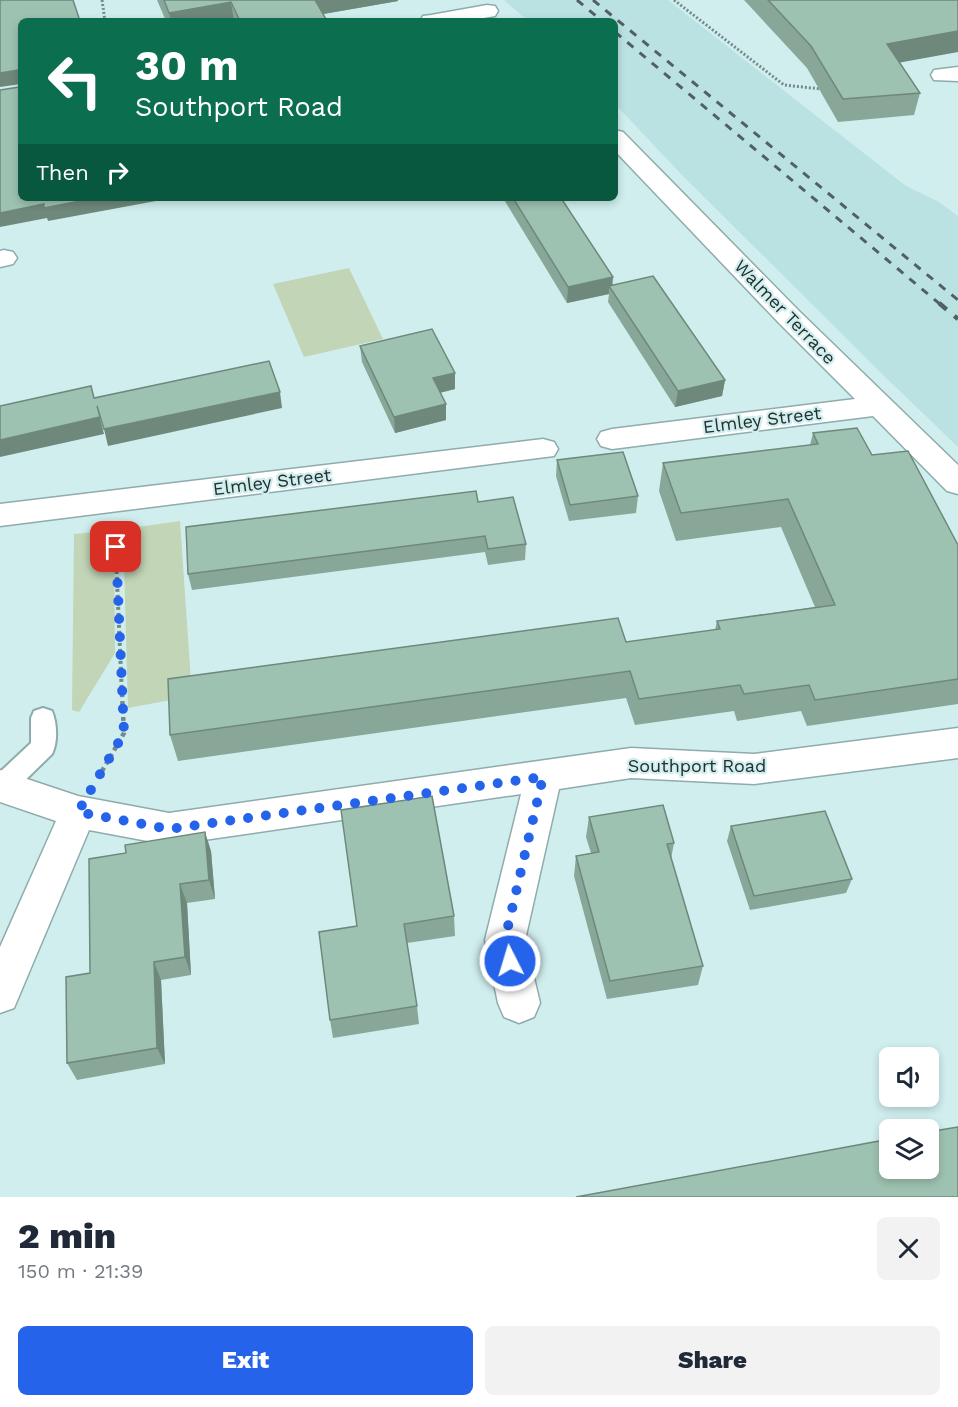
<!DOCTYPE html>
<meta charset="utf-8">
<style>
:root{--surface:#fff;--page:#f2f2f3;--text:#1f2937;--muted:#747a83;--accent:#2563eb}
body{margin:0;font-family:"Work Sans",sans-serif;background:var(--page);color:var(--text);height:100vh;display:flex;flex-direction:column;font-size:22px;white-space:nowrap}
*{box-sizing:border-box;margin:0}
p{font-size:20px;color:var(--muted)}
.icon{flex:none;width:33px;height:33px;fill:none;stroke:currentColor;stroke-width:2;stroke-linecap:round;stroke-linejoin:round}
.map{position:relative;height:1197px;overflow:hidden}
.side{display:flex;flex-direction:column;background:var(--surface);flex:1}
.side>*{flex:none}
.guide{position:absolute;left:18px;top:18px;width:600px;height:183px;border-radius:9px;box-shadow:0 3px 9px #0003;background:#0b6e4f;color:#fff;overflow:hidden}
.tools{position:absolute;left:879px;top:1047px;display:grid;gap:12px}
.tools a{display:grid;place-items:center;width:60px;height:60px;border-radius:9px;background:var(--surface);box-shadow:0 3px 9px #0003;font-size:30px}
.pin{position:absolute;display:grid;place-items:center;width:51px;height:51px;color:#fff;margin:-26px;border-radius:12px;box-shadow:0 3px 9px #0006}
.me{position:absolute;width:66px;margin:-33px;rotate:355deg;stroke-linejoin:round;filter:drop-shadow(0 0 4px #0008)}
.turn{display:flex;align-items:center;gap:21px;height:126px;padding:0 18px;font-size:27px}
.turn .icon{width:78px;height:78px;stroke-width:2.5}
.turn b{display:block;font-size:42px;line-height:51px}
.then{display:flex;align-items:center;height:57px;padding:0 18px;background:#0003;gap:12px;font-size:22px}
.round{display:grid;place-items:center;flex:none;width:63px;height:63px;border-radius:9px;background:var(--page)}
.summary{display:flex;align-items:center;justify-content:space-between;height:102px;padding:0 18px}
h1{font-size:36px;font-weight:800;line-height:45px}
.cta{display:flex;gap:12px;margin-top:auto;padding:12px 18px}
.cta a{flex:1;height:69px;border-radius:9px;background:var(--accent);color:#fff;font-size:24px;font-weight:800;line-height:69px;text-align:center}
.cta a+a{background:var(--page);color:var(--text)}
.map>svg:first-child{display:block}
</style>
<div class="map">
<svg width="958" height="1197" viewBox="0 0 958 1197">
<rect width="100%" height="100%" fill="#d0eeee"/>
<path fill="#bbe2e3" d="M504 0H668L906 186 939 202 958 216V447L879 371 681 174 615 104V21H528Z"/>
<g fill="#c3d5b7">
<path d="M349 268 383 339 304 357 273 284Z"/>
<path d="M180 521 192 696 128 708 123 529Z"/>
<path d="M114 530 115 653 79 712 72 710 74 534Z"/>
</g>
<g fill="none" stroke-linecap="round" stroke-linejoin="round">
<g stroke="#8fabac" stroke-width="4">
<path id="service" d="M43 708 52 711C57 723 58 742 52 754L11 794 0 796V772L31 743V718L34 711Z"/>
</g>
<g stroke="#8fabac" stroke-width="3">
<g id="minor">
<path d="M487 5 495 6 498 11 495 16 467 21H420L423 16 431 15Z"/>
<path d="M958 67V81L934 80 931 75 934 70Z"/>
<path d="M615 130 623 132 799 311 958 465V494L947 491 873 416 612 449 601 446 597 439 601 432 612 429 855 399 779 323 615 151Z"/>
<path d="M4 250 13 252 17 258 13 264 0 267V251Z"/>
<path d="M543 439 554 442 558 449 554 456 0 526V504Z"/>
<path d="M958 728V758L754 784 631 778 559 789 525 940 540 1003 534 1017 519 1023 504 1017 498 1003 485 940 521 794 169 845 89 830 14 1008 0 1013V947L56 821 0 802V770L78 796 169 813 631 748 754 754Z"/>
</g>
</g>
<g stroke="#75898a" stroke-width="3" stroke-dasharray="2 2" stroke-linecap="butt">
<path d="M102 0 105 21"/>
<path d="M674 0 784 85 821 89"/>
</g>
<path stroke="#75898a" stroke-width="4" stroke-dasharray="3 3" stroke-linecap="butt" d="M115 535 122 695"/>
<path stroke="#75898a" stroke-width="4.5" stroke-dasharray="4 4" stroke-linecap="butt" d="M98 778 124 733 122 694"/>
<use href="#service" fill="#fff" fill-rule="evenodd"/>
<use href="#minor" fill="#fff" fill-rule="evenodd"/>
<g stroke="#516161" stroke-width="3" stroke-dasharray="8 8" stroke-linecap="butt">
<path d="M577 0 602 21"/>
<path d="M593 0 958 300"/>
<path d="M615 32 941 305"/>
</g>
<path stroke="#516161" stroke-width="4.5" stroke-dasharray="10 10" stroke-linecap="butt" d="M939 303 958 319"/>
</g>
<g fill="#88a798">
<path d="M157 0H398V1L323 14 327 21H166Z"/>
<path d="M744 0H958L900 63 920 93 914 115 838 122 807 68Z"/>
<path d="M503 198H561L613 285 725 380 722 396 675 407 608 302 609 294 567 303Z"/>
<path d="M360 346 455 389 440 393 446 420 395 433 362 362Z"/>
<path d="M813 433 872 455 958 545V704L807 726 801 711 737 721 734 711 635 725 626 698 178 761 170 735 626 642 715 630 717 621 815 607 781 527 676 541 659 491 663 463 810 445Z"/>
<path d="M557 460 638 496 636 513 569 521 556 476Z"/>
<path d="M478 502 526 544 525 560 488 565 485 552 192 590 188 574Z"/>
<path d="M589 817 674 843 671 859 703 966 698 985 607 999 574 876 576 856 591 853 586 837Z"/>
<path d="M731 826 852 879 846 893 750 910 727 841Z"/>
<path d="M211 851 215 899 187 903 191 975 161 980 165 1064 77 1080 67 1063 90 973Z"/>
<path d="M454 916 455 936 407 943 417 1006 419 1024 333 1038 330 1020 319 932Z"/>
</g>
<g fill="#6f887c">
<path d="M310 0H398V1L312 16Z"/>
<path d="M231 2 234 21H171L169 13Z"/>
<path d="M958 31V52L881 66 887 44Z"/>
<path d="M19 70 21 84 0 87V73Z"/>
<path d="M96 198H172L48 221 47 218 0 227V213L44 204Z"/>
<path d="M613 277 612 290 609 286V294L567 303 568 287Z"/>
<path d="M455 373V389L434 394 433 378Z"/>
<path d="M725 380 722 396 675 407 678 391Z"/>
<path d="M280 392 282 408 108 446 104 429Z"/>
<path d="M446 404V420L395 433 394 417Z"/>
<path d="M97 406 104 434 0 457V440Z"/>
<path d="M205 832 211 851 215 899 209 880Z"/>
<path d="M180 884 187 903 191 975 185 957Z"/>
<path d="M154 962 161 980 165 1064 157 1048Z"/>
</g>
<g fill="#9ec2b1" stroke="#6f887c" stroke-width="1.5">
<path d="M0 0H73L80 21H21V198H96L44 208V204L0 213V90L19 87V70L0 73Z"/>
<path d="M164 0H315L327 21H240L231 2 169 13Z"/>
<path d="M768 0H958V31L887 44 920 93 843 99 811 46Z"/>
<path d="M513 198H561L613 277 568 287Z"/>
<path d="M653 276 725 380 678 391 609 286Z"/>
<path d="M432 329 455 373 433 378 446 404 394 417 360 346Z"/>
<path d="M269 361 280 392 104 429 97 406 100 417 0 440V406L91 386 94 398Z"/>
<path d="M857 428 872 455 908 451 958 545V679L815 700 809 685 744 694 740 685 639 699 630 671 170 735 168 679 618 618 626 642 720 629 717 621 835 605 788 499 681 513 663 463 818 444 813 433Z"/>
<path d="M623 452 638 496 570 505 557 460Z"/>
<path d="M476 491 478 502 513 497 526 544 488 549 485 536 188 574 186 527Z"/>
<path d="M432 796 454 916 404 924 417 1006 330 1020 319 932 357 926 341 810Z"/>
<path d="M663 805 674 843 667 844 703 966 610 981 576 856 599 852 589 817Z"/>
<path d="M825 811 852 879 754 896 731 826Z"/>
<path d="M205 832 209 880 180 884 185 957 154 962 157 1048 67 1063 66 977 90 973 89 859 126 853 125 845Z"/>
<path d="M958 1127V1197H576L890 1139V1168H928V1132Z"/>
</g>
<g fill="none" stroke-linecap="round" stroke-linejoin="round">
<path stroke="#2563eb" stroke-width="10" stroke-dasharray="0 18" d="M116 547 124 733 78 812 169 829 543 777 505 939 510 961"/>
</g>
<g text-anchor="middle" stroke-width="4.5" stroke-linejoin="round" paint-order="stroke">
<g font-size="18" fill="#232e2f" stroke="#d0eeee">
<text transform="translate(785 312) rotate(46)" y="6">Walmer Terrace</text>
<text transform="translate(762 420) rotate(-7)" y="6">Elmley Street</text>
<text transform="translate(272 482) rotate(-7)" y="6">Elmley Street</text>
<text x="697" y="772">Southport Road</text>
</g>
</g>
</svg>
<div class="tools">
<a><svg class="icon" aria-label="sound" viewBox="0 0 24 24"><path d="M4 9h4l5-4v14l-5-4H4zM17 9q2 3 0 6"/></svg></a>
<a><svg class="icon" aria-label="layers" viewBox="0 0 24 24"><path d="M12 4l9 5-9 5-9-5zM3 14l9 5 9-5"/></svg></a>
</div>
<div class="pin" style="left:116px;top:547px;background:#d93025"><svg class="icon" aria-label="arrive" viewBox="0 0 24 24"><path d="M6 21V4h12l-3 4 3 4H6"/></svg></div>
<svg class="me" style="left:510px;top:961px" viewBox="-20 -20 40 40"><circle r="17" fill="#2563eb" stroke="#fff" stroke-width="3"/><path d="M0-11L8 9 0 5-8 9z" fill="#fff"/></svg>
<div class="guide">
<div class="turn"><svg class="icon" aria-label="left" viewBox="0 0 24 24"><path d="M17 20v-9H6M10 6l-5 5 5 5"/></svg><div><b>30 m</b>Southport Road</div></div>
<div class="then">Then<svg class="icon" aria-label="right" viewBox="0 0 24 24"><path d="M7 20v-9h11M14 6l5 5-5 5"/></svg></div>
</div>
</div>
<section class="side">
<div class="summary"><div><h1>2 min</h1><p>150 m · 21:39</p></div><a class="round"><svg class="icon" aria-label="close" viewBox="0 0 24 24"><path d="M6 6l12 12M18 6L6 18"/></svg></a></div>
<div class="cta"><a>Exit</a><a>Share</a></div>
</section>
